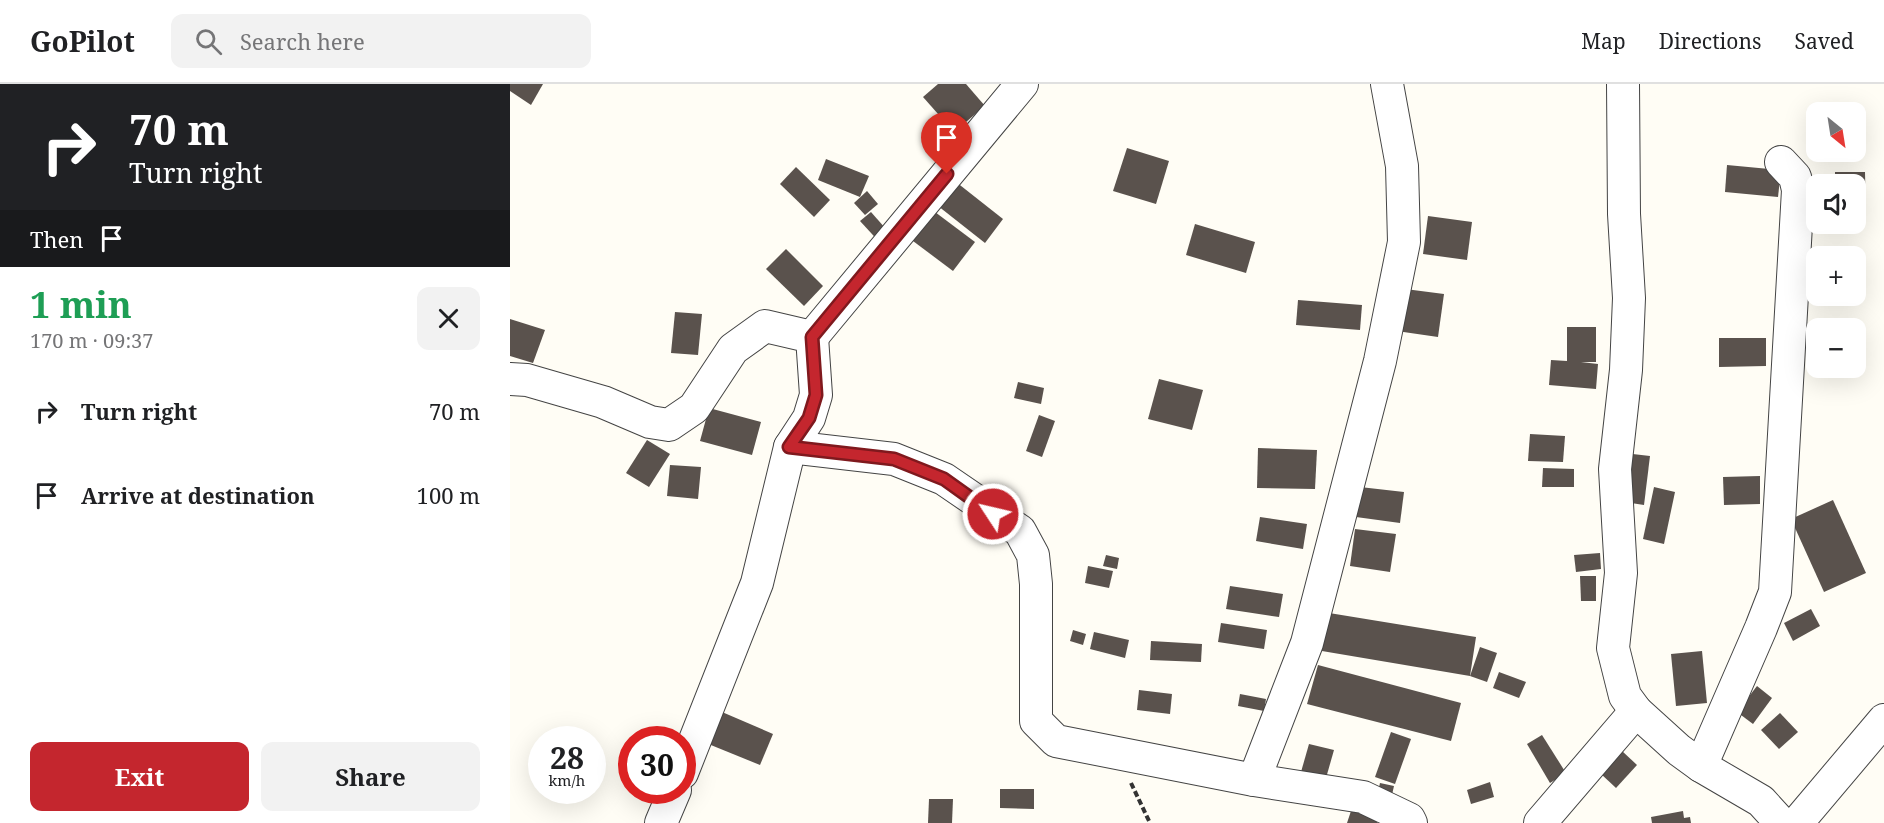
<!DOCTYPE html>
<meta charset="utf-8">
<style>
:root{--surface:#fff;--page:#f2f2f2;--text:#202124;--muted:#757577;--line:#e0e0e0;--accent:#c4262e}
body{margin:0;font-family:"Noto Serif",serif;background:var(--page);color:var(--text);height:100vh;display:flex;flex-direction:column;font-size:22px;white-space:nowrap}
*{box-sizing:border-box;margin:0}
p{font-size:20px;color:var(--muted)}
.icon{flex:none;width:33px;height:33px;fill:none;stroke:currentColor;stroke-width:2;stroke-linecap:round;stroke-linejoin:round}
.map{position:relative;flex:1;overflow:hidden}
.side{display:flex;flex-direction:column;background:var(--surface);width:510px}
.side>*{flex:none}
.top-card{background:#202124;color:#fff;overflow:hidden}
.needle{width:39px;rotate:150deg}
.buttons{position:absolute;left:1296px;top:18px;display:grid;gap:12px}
.buttons a{display:grid;place-items:center;width:60px;height:60px;border-radius:12px;background:var(--surface);box-shadow:0 6px 24px #0002;font-size:30px}
.speed{position:absolute;left:18px;top:642px;display:flex;gap:12px;font-size:30px;font-weight:700;text-align:center}
.speed>*{display:grid;place-content:center;width:78px;height:78px;border-radius:50%;background:var(--surface);box-shadow:0 6px 24px #0002;line-height:1}
.speed small{font-size:15px;font-weight:400}
.speed .limit{border:9px solid #d22;background:#fff;color:#111}
.pin{position:absolute;display:grid;place-items:center;width:51px;height:51px;color:#fff;margin:-62px -26px;border-radius:50% 50% 50% 0;rotate:-45deg;box-shadow:0 0 6px #0007}
.pin .icon{rotate:45deg}
.me{position:absolute;width:66px;margin:-33px;rotate:305deg;stroke-linejoin:round;filter:drop-shadow(0 0 4px #0008)}
.turn{display:flex;align-items:center;gap:21px;height:126px;padding:0 30px;font-size:27px}
.turn .icon{width:78px;height:78px;stroke-width:2.5}
.turn b{display:block;font-size:42px;line-height:51px}
.then{display:flex;align-items:center;height:57px;padding:0 30px;background:#0003;gap:12px;font-size:22px}
.round{display:grid;place-items:center;flex:none;width:63px;height:63px;border-radius:12px;background:var(--page)}
.headline{display:flex;align-items:center;justify-content:space-between;height:102px;padding:0 30px}
h1{font-size:36px;font-weight:700;line-height:45px;color:#1e9e55}
.primary-button{display:flex;gap:12px;margin-top:auto;padding:12px 30px}
.primary-button a{flex:1;height:69px;border-radius:12px;background:var(--accent);color:#fff;font-size:24px;font-weight:700;line-height:69px;text-align:center}
.primary-button a+a{background:var(--page);color:var(--text)}
ul{padding:0;list-style:none}
li{display:flex;align-items:center;gap:18px;height:84px;padding:0 30px}
li div{flex:1}
li b{display:block;font-size:22px}
li em{font-style:normal}
header{display:flex;align-items:center;gap:36px;box-sizing:border-box;height:84px;padding:0 30px;background:var(--surface);border-bottom:2px solid var(--line)}
header strong{font-size:28px}
nav{display:flex;gap:33px;margin-inline-start:auto;font-size:21px}
.search{width:420px;height:54px;background:var(--page);display:flex;align-items:center;gap:15px;box-sizing:border-box;padding:0 21px;border-radius:12px;color:var(--muted);font-size:22px}
main{display:flex;flex:1;min-height:0}
.map>svg:first-child{display:block}
</style>
<header>
<strong>GoPilot</strong>
<div class="search"><svg class="icon" aria-label="search" viewBox="0 0 24 24"><circle cx="10" cy="10" r="6"/><path d="M15 15l6 6"/></svg>Search here</div>
<nav><a>Map</a><a>Directions</a><a>Saved</a></nav>
</header>
<main>
<section class="side">
<div class="top-card">
<div class="turn"><svg class="icon" aria-label="right" viewBox="0 0 24 24"><path d="M7 20v-9h11M14 6l5 5-5 5"/></svg><div><b>70 m</b>Turn right</div></div>
<div class="then">Then<svg class="icon" aria-label="arrive" viewBox="0 0 24 24"><path d="M6 21V4h12l-3 4 3 4H6"/></svg></div>
</div>
<div class="headline"><div><h1>1 min</h1><p>170 m · 09:37</p></div><a class="round"><svg class="icon" aria-label="close" viewBox="0 0 24 24"><path d="M6 6l12 12M18 6L6 18"/></svg></a></div>
<ul>
<li><svg class="icon" aria-label="right" viewBox="0 0 24 24"><path d="M7 20v-9h11M14 6l5 5-5 5"/></svg><div><b>Turn right</b></div><em>70 m</em></li>
<li><svg class="icon" aria-label="arrive" viewBox="0 0 24 24"><path d="M6 21V4h12l-3 4 3 4H6"/></svg><div><b>Arrive at destination</b></div><em>100 m</em></li>
</ul>
<div class="primary-button"><a>Exit</a><a>Share</a></div>
</section>
<div class="map">
<svg width="1374" height="739" viewBox="0 0 1374 739">
<rect width="100%" height="100%" fill="#fffdf5"/>
<g fill="#5a524d">
<path d="M0 0H33L21 21 0 7Z"/>
<path d="M428 0H456L475 22 444 48 413 13Z"/>
<path d="M617 64 659 77 646 120 603 107Z"/>
<path d="M316 75 359 92 350 113 308 96Z"/>
<path d="M1217 81 1271 86 1268 113 1215 108Z"/>
<path d="M286 83 320 116 304 133 270 100Z"/>
<path d="M1325 88H1355L1356 138H1346V100H1325Z"/>
<path d="M441 94 493 135 475 159 423 118Z"/>
<path d="M357 107 368 120 355 131 344 119Z"/>
<path d="M421 125 465 158 443 187 399 154Z"/>
<path d="M361 128 383 153 373 162 350 137Z"/>
<path d="M918 132 962 138 957 176 913 170Z"/>
<path d="M685 140 745 158 736 189 676 171Z"/>
<path d="M276 165 313 202 294 222 256 185Z"/>
<path d="M872 202 934 210 928 253 866 244Z"/>
<path d="M788 216 852 221 850 246 786 241Z"/>
<path d="M165 228 192 230 188 271 161 269Z"/>
<path d="M0 235 35 246 23 279 0 272Z"/>
<path d="M1057 243H1086V278H1071L1088 280 1086 305 1039 301 1041 276 1057 277Z"/>
<path d="M1209 254H1256V282L1209 283Z"/>
<path d="M649 295 693 306 682 346 638 335Z"/>
<path d="M508 298 534 304 531 320 504 314Z"/>
<path d="M199 324 251 338 242 371 190 357Z"/>
<path d="M529 331 545 337 532 373 516 367Z"/>
<path d="M1020 350 1055 352 1053 378 1018 377Z"/>
<path d="M137 356 160 370 139 403 116 389Z"/>
<path d="M748 364 807 366 805 405 747 404Z"/>
<path d="M1114 369 1140 372 1134 421 1108 417Z"/>
<path d="M160 381 191 383 188 415 157 412Z"/>
<path d="M1033 384 1064 385V403H1032Z"/>
<path d="M1250 392V420L1214 421 1213 393Z"/>
<path d="M850 403 894 408 890 439 846 433Z"/>
<path d="M1144 403 1165 408 1154 460 1133 455Z"/>
<path d="M1323 416 1356 489 1314 508 1281 435Z"/>
<path d="M750 433 797 440 793 465 746 457Z"/>
<path d="M845 445 886 450 880 488 840 482Z"/>
<path d="M1090 469 1091 485 1066 488 1064 471Z"/>
<path d="M596 471 609 474 607 485 593 482Z"/>
<path d="M578 482 603 487 599 504 575 499Z"/>
<path d="M1070 492H1086V517H1071Z"/>
<path d="M720 502 773 510 769 533 716 525Z"/>
<path d="M1301 525 1310 542 1283 557 1274 539Z"/>
<path d="M813 528 966 553 960 592 806 566Z"/>
<path d="M711 539 757 546 754 565 708 558Z"/>
<path d="M563 546 576 550 573 561 560 557Z"/>
<path d="M584 548 619 556 615 574 580 565Z"/>
<path d="M641 557 692 560 691 578 640 576Z"/>
<path d="M970 563 987 569 977 598 960 592Z"/>
<path d="M1192 567 1197 619 1166 622 1161 570Z"/>
<path d="M808 581 951 619 941 657 797 620Z"/>
<path d="M989 588 1016 598 1009 614 983 604Z"/>
<path d="M1247 602 1262 614 1243 640 1227 628Z"/>
<path d="M629 606 662 610 660 630 627 626Z"/>
<path d="M730 610 756 615 754 627 728 622Z"/>
<path d="M205 625 263 650 250 681 191 657Z"/>
<path d="M1270 629 1288 648 1269 665 1251 646Z"/>
<path d="M881 648 901 655 885 700 865 693Z"/>
<path d="M1032 651 1056 689 1040 699 1017 660Z"/>
<path d="M799 660 824 666 816 694 791 688Z"/>
<path d="M1111 666 1127 681 1106 704 1090 689Z"/>
<path d="M980 698 984 713 961 720 957 706Z"/>
<path d="M870 699 884 702 881 715 867 712Z"/>
<path d="M490 705H524V725L490 724Z"/>
<path d="M419 715H443L442 739H418Z"/>
<path d="M841 727 868 734 867 739H837Z"/>
<path d="M1173 727 1174 734 1180 733 1181 739H1142L1141 733Z"/>
</g>
<g fill="none" stroke-linecap="round" stroke-linejoin="round">
<g stroke="#444" stroke-width="34">
<g id="minor">
<path d="M1113 0 1114 130 1119 214 1116 286 1105 385 1111 489 1103 564 1115 612 1126 627 1169 666 1191 682 1251 717 1271 739"/>
<path d="M302 253 512 0"/>
<path d="M0 295 17 296 93 318 140 338 159 341 184 324 223 265 255 242 302 253 306 311 299 334 280 363 384 375 434 395 510 447 523 471 526 500V637L546 657 744 696 853 713 899 735 901 739"/>
<path d="M1191 682 1251 544 1265 508 1288 106 1285 93 1271 78"/>
<path d="M172 689 247 499 280 363"/>
<path d="M744 696 797 559 870 277 894 158 892 82 877 0"/>
<path d="M151 739 165 706"/>
<path d="M1030 739 1126 627"/>
<path d="M1287 739 1374 636"/>
</g>
</g>
<path stroke="#333" stroke-width="4" stroke-dasharray="6 3" stroke-linecap="butt" d="M621 699 640 739"/>
<use href="#minor" stroke="#fff" stroke-width="32"/>
</g>
<g fill="none" stroke-linecap="round" stroke-linejoin="round">
<g stroke="#7f191e" stroke-width="15">
<path id="route" d="M437 90 302 253 306 311 299 334 279 363 384 375 434 395 483 430"/>
</g>
<use href="#route" stroke="#c4262e" stroke-width="10"/>
</g>
</svg>
<div class="buttons">
<a><svg class="needle" viewBox="-14 -14 28 28"><path d="M0-13l5 13h-10z" fill="#e53935"/><path d="M0 13l5-13h-10z" fill="#757577"/></svg></a>
<a><svg class="icon" aria-label="sound" viewBox="0 0 24 24"><path d="M4 9h4l5-4v14l-5-4H4zM17 9q2 3 0 6"/></svg></a>
<a>+</a>
<a>−</a>
</div>
<div class="speed"><div>28<small>km/h</small></div><div class="limit">30</div></div>
<div class="pin" style="left:437px;top:90px;background:#d93025"><svg class="icon" aria-label="arrive" viewBox="0 0 24 24"><path d="M6 21V4h12l-3 4 3 4H6"/></svg></div>
<svg class="me" style="left:483px;top:430px" viewBox="-20 -20 40 40"><circle r="17" fill="#c4262e" stroke="#fff" stroke-width="3"/><path d="M0-11L8 9 0 5-8 9z" fill="#fff"/></svg>
</div>
</main>
